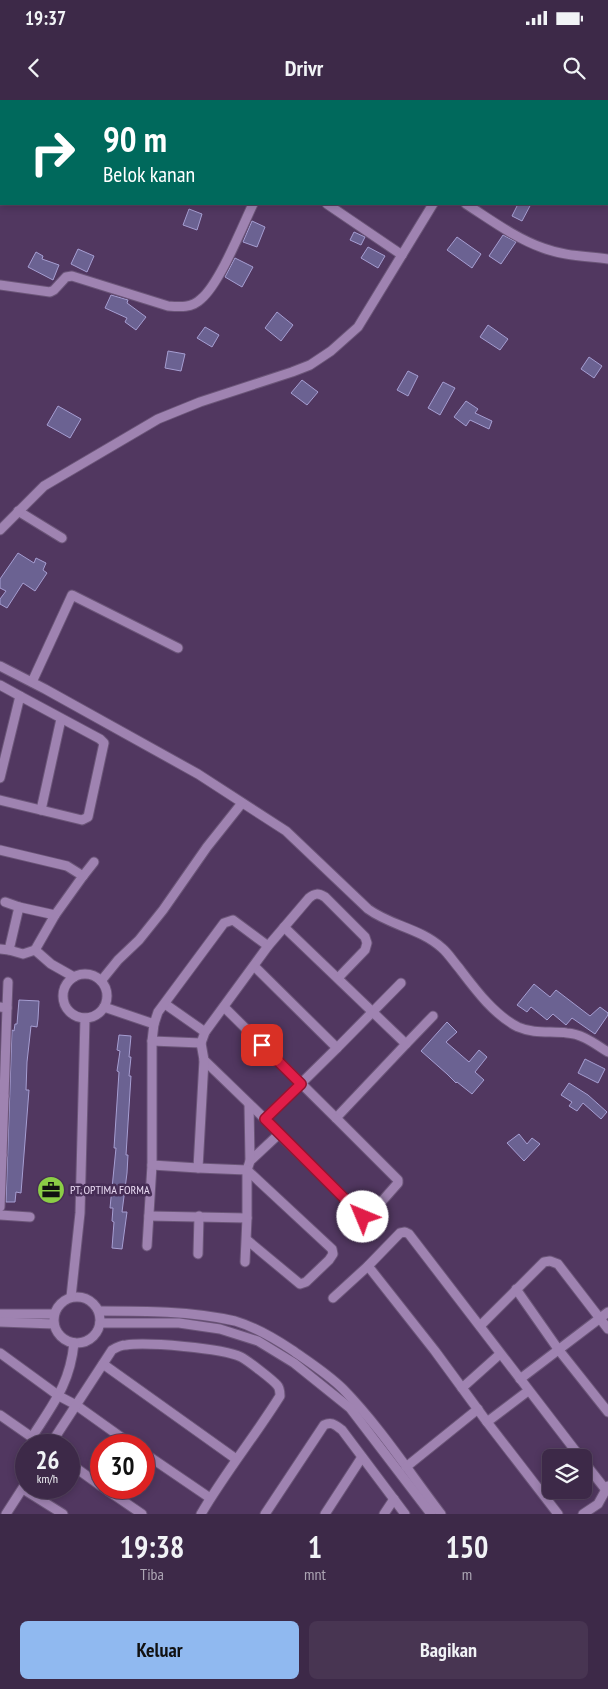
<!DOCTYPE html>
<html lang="id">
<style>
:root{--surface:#3d2948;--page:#483552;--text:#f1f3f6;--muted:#ada6b4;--line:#564560;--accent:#90b9f0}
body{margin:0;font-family:"PT Sans Narrow",sans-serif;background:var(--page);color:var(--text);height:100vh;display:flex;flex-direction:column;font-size:19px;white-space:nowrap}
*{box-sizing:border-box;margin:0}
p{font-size:16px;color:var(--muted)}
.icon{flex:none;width:28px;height:28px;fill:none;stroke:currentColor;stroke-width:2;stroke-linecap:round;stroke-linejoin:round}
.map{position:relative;height:1414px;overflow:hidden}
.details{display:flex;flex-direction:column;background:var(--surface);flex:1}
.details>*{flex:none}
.hud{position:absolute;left:0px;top:0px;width:609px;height:105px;box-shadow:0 2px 8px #0003,0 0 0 1px var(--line);background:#00695c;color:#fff;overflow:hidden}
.tools{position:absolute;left:542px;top:1349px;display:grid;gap:10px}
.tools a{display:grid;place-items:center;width:50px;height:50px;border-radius:8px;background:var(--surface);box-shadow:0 2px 8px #0003,0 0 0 1px var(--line);font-size:25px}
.speed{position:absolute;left:15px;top:1334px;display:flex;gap:10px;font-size:25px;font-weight:700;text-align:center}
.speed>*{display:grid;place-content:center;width:65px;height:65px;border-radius:50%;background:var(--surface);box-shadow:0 2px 8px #0003,0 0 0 1px var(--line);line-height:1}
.speed small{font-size:12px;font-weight:400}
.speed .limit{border:8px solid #d22;background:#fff;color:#111}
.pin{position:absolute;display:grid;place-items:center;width:42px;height:42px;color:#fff;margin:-21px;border-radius:10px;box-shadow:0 2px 8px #0006}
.me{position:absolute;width:55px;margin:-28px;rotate:315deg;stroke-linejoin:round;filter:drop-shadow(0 0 4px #0008)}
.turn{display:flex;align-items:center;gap:18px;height:105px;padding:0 20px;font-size:22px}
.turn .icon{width:65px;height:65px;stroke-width:2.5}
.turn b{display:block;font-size:35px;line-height:42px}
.eta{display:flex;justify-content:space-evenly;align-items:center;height:85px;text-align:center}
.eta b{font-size:30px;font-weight:700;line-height:35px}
.primary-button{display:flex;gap:10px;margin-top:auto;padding:10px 20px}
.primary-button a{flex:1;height:58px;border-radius:8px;background:var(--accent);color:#111;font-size:20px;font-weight:700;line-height:58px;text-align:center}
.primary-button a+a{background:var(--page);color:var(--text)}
.status{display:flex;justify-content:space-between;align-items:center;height:35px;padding:0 25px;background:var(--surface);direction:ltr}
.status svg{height:14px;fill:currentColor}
header{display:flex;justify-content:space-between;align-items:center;height:65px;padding:0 20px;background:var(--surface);font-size:22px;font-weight:700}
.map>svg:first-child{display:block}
</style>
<div class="status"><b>19:37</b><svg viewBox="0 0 49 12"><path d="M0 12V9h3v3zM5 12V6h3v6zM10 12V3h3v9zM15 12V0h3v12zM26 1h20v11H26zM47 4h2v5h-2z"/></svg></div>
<header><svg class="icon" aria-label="back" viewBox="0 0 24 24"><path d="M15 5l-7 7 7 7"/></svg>Drivr<svg class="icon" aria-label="search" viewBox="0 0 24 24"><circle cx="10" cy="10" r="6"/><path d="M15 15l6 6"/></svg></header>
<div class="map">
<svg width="608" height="1414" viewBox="0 0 608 1414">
<rect width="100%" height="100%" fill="#513760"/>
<g fill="#6b6292" stroke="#a69ed2">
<path d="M518 104H531L522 121 512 116Z"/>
<path d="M189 109 202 114 197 130 183 125Z"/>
<path d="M252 121 265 127 257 147 243 142Z"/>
<path d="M354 132 365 137 361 145 350 140Z"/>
<path d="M503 135 516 142 501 164 489 156Z"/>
<path d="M457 137 481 154 472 168 447 150Z"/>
<path d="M368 147 385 156 378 168 361 158Z"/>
<path d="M78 149 94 156 87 172 71 164Z"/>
<path d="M36 152 43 156 42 159 59 165 53 180 28 167Z"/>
<path d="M235 158 253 167 242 187 225 177Z"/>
<path d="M111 195 128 200 127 203 146 217 136 230 125 222 127 218 105 208Z"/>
<path d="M277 212 293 225 281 241 265 228Z"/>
<path d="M488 225 508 239 500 250 480 237Z"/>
<path d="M205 227 219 235 212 247 197 238Z"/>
<path d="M168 251 185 254 181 271 165 268Z"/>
<path d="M589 257 602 266 594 278 581 269Z"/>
<path d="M408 271 418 276 408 296 397 290Z"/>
<path d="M302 280 318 292 307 305 291 293Z"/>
<path d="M443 282 455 288 440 315 428 308Z"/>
<path d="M466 301 478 309 475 313 492 321 489 329 470 320 466 326 454 317Z"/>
<path d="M58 306 81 319 70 338 47 325Z"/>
<path d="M18 453 34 463 36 458 46 463 43 470 47 473 35 491 23 483 7 508 0 504V499L6 491 0 488V479Z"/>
<path d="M534 884 550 897 556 890 590 916 600 907 608 913V915L595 934 572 918 566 925 553 914 547 920 531 907 527 912 517 905Z"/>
<path d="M19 900 39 901 38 919 37 927 31 926 27 962 26 990H29L21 1093 16 1092 15 1102H6L12 930 14 931 15 924H17Z"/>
<path d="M447 922 457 932 446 942 469 962 479 950 487 957 475 972 484 980 472 994 457 982 456 983 447 974 421 951Z"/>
<path d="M119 935 131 936 129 957H131L129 976H131L126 1055H128L127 1073 122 1112H127L122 1149 112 1148 114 1122 112 1121 113 1108H110L116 1048H114L119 972 117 971 120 951 117 950Z"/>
<path d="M585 959 605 969 598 983 578 973Z"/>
<path d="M569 983 588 995 607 1012 601 1019 583 1003 577 1011 569 1006 572 1002 561 995Z"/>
<path d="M519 1034 527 1044 532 1038 540 1044 524 1061 507 1043Z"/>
</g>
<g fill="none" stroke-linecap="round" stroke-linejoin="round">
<g stroke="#6b5578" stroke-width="11">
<g id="minor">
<path d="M387 0 388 1"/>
<path d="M607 0H608"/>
<path d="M494 1 495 0"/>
<path d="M327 104 402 155"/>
<path d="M466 104C491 120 515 138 543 148 564 156 586 156 608 159"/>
<path d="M0 185 50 192 54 190 66 177 72 176 168 206C180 207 192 208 201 199 220 183 242 127 253 104"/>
<path d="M18 411 62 438"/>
<path d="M0 430 44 386 158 319 200 302 292 272 310 265 331 251 358 227 433 104"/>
<path d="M0 566 45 589 198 674 286 731 368 809C391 826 420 828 442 848 448 853 453 861 459 868 475 889 494 915 518 927 534 934 550 931 567 933 583 934 595 944 608 952"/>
<path d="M32 582 72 495 178 548"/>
<path d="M0 585 20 596"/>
<path d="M0 678 20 596 100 639 104 643 88 717 82 720 0 700"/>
<path d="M41 710 61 619"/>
<path d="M0 750 67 766 83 776 55 815 35 850"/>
<path d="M83 776 94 762"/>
<path d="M19 807 55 815"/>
<path d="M0 849 9 850 19 807 5 802"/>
<path d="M9 850 23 854 35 850 51 864 74 877"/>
<path d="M254 866 337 948 401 883"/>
<circle cx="85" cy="896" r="22"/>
<path d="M101 881 118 860 139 840 163 810 207 747 242 703"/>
<path d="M165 904 205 932"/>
<path d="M0 907 7 908 4 996H0"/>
<path d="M104 907 154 924 152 941V1065L147 1146"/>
<path d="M224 907 336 1018 406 944 284 827"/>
<path d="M7 908 8 882"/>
<path d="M154 924 158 912 224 823 233 820 268 846"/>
<path d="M152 941 201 943 205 932 268 846 309 798C315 793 318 793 325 797L365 837 367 843 365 850 338 878"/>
<path d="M201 943 204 960 265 1019 337 948"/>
<path d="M406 944 433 916"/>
<path d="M279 1034 365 1118 368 1117 398 1083V1080L336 1018"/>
<path d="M0 1055H2L4 996"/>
<path d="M250 1061 279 1034 265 1019"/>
<path d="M152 1065 198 1068 204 960"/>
<path d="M198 1068 247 1070 250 1061 249 1004"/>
<path d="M0 1107 2 1055"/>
<path d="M0 1115 30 1117"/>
<path d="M149 1116 247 1118"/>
<path d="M247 1140 300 1184 306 1182 329 1160 333 1154 332 1149 247 1070"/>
<path d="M198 1154 199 1116"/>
<path d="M245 1162 247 1118V1070"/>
<path d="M368 1166 435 1251 487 1322 558 1414"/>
<path d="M516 1189 558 1249 608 1312"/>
<circle cx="77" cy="1220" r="23"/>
<path d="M71 1197 80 1113 85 918"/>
<path d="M333 1198 368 1166 400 1133 405 1132 409 1134 581 1358"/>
<path d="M99 1211C144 1211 191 1211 235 1221 255 1227 274 1238 292 1250 309 1262 328 1274 343 1289 380 1327 409 1372 441 1414"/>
<path d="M0 1214H54"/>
<path d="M0 1222 54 1224"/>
<path d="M100 1223H179L220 1229 258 1241 294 1263 350 1308 431 1414"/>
<path d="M480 1226 544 1162 550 1161 558 1164 608 1229"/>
<path d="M0 1253 59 1296 76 1305 132 1345"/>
<path d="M103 1264 236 1359"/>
<path d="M520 1279 608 1212"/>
<path d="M462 1288 500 1254"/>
<path d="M0 1315 43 1345"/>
<path d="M487 1322 528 1291"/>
<path d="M32 1337C53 1304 70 1284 74 1243"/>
<path d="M50 1345 112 1250C117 1247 121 1245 126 1245 147 1242 222 1248 241 1257 247 1260 273 1280 277 1285 280 1288 280 1292 280 1296 255 1336 225 1373 201 1414"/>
<path d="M144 1353 210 1398"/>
<path d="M584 1362 606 1390"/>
<path d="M69 1363 101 1386"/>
<path d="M406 1367 478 1309"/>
<path d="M104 1388 142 1414"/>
<path d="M23 1389 63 1414"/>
<path d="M6 1414 26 1383"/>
<path d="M265 1414 324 1325C332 1321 335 1325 342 1330L405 1414"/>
<path d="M325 1414 362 1357"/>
<path d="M384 1414 394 1399"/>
<path d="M583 1414 598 1404 608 1386"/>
</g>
</g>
<use href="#minor" stroke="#9f83b1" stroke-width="9"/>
</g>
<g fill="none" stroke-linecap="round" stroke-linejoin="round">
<g stroke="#92132f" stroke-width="12">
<path id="route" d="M262 945 301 984 265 1019 363 1117"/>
</g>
<use href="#route" stroke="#e11d48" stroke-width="9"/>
</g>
<defs>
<g id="office-disc" transform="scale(1.4375)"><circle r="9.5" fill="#8bce46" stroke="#462d55"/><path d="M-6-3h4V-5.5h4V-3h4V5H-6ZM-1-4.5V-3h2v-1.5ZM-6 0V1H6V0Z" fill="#111"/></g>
</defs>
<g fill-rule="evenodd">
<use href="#office-disc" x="51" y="1090"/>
</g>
<g text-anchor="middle" stroke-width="5" stroke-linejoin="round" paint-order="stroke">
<g font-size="12" fill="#e7d8f1" stroke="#462d55" text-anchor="start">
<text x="70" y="1094">PT. OPTIMA FORMA</text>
</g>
</g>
</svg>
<div class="tools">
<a><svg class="icon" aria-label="layers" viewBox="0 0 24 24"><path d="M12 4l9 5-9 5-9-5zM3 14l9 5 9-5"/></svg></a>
</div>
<div class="speed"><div>26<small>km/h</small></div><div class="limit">30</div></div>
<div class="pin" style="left:262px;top:945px;background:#d93025"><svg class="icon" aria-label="arrive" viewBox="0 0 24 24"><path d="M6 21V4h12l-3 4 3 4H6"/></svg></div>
<svg class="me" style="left:363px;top:1117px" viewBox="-20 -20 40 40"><circle r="19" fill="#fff"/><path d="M0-13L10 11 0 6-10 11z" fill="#e11d48"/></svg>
<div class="hud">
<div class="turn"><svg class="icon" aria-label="right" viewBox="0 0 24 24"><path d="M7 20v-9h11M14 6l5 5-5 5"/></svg><div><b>90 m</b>Belok kanan</div></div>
</div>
</div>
<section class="details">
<div class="eta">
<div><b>19:38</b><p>Tiba</p></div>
<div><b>1</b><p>mnt</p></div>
<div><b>150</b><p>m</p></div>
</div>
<div class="primary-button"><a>Keluar</a><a>Bagikan</a></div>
</section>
